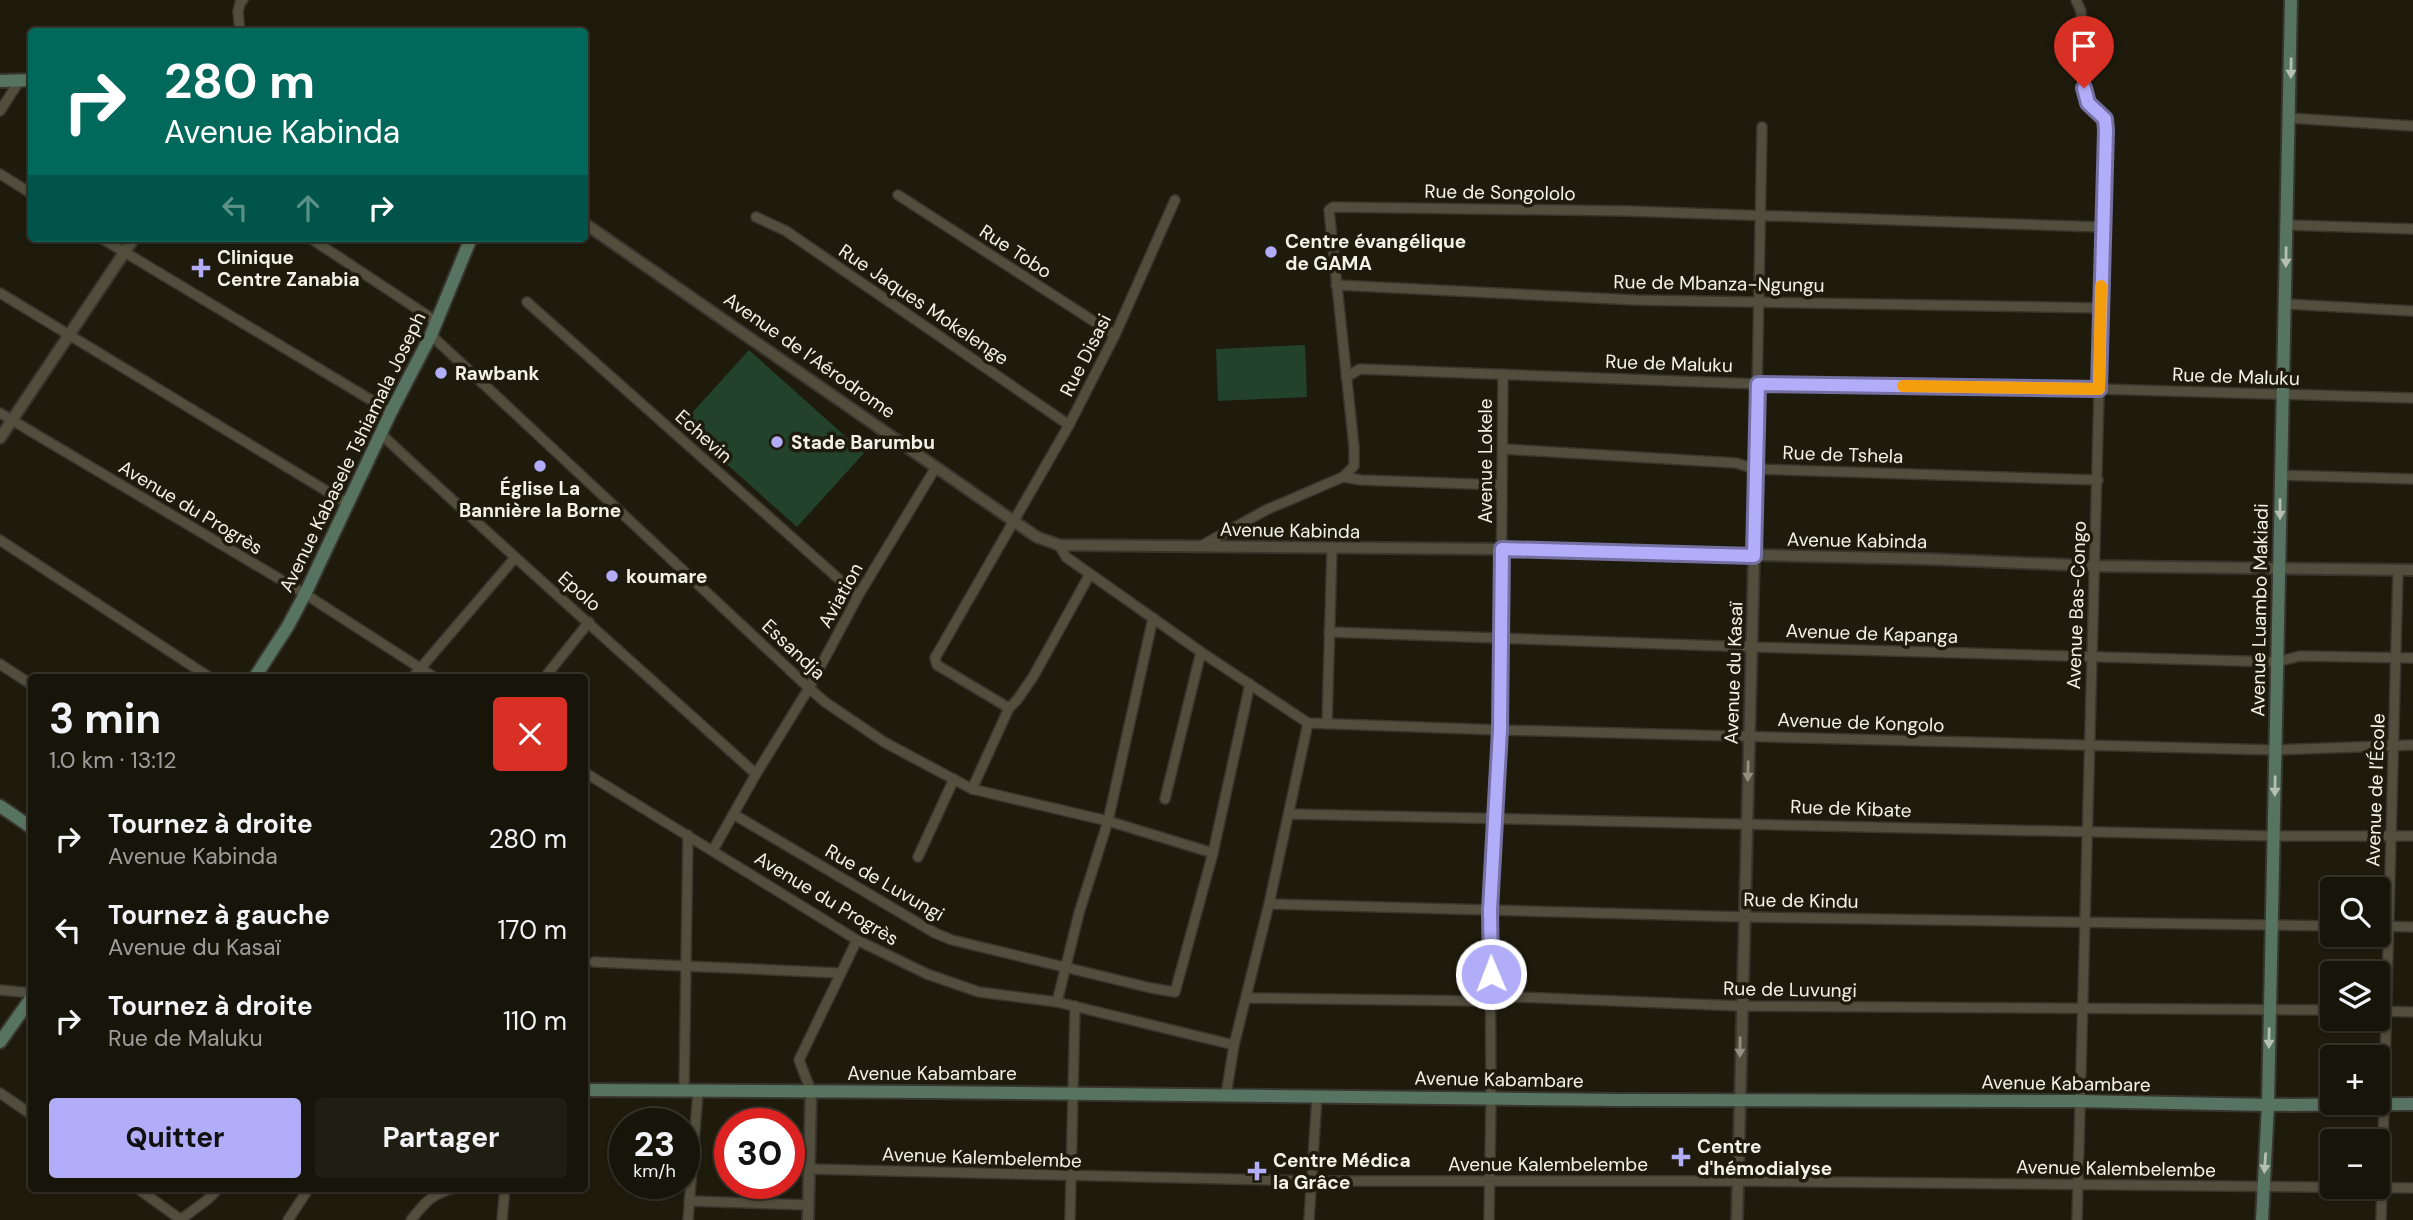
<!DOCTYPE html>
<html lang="fr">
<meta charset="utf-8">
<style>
:root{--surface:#171409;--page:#201d12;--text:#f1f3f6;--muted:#9e9e9c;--line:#36332a;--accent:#b2adf9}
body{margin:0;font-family:"DM Sans",sans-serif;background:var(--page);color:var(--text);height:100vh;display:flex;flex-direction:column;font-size:26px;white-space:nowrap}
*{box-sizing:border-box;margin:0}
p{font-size:23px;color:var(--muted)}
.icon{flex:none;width:38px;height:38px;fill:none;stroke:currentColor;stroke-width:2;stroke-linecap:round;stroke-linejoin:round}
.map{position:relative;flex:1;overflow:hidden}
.side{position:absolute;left:28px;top:674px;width:560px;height:518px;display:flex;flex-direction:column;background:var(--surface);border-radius:7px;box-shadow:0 2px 5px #0004,0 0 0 2px var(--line)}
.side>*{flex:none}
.guide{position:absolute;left:28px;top:28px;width:560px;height:214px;border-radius:7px;box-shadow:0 2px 5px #0004,0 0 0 2px var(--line);background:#00695c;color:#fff;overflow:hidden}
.fabs{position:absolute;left:2320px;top:877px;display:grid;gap:14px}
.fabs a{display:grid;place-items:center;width:70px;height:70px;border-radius:7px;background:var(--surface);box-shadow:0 2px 5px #0004,0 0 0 2px var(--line);font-size:35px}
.speed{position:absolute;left:609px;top:1108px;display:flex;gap:14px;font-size:35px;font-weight:700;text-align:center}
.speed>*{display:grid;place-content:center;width:91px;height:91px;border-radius:50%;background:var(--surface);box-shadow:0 2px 5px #0004,0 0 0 2px var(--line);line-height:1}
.speed small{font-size:18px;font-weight:400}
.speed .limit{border:10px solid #d22;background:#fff;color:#111}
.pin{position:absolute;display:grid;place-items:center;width:60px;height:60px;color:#fff;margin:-72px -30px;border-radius:50% 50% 50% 0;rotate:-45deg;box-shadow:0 0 7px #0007}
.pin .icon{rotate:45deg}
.me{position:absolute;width:77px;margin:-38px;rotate:359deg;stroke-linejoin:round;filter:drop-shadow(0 0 5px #0008)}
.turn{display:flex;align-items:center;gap:24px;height:147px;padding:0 21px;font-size:32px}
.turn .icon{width:91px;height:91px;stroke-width:2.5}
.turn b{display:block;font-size:49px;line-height:60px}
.lanes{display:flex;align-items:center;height:66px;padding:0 21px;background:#0003;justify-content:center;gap:35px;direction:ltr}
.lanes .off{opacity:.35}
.round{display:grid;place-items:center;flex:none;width:74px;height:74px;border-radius:7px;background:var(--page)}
.overview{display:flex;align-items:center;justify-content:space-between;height:119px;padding:0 21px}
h1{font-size:42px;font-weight:700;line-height:52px}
.action{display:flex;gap:14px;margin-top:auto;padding:14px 21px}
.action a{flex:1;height:80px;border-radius:7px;background:var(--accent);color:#111;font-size:28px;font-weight:700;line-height:80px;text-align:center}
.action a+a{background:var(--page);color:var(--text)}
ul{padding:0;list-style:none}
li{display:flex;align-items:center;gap:21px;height:91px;padding:0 21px}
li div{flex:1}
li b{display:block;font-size:26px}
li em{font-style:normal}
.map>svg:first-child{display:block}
</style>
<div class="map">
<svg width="2413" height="1220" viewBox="0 0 2413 1220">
<rect width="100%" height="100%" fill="#1f1b0c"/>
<g fill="#23422b">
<path d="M1305 345 1307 397 1218 401 1216 349Z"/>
<path d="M749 350 864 453 797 527 682 424Z"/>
</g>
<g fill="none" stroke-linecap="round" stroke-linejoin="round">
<g stroke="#38352e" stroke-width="12">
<g id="minor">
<path d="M2076 0 2081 11 2084 88 2088 103 2105 119 2106 130 2077 1220"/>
<path d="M240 32 238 12 240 3 243 0"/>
<path d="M0 111 20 80"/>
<path d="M2290 118 2413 126"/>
<path d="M0 174 32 194"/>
<path d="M898 195 1115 335"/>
<path d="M756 217 786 231 1069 425"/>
<path d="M2287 225 2413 229"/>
<path d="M101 238 391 412"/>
<path d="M310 238 437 322"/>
<path d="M1336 285 1636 300 2101 308"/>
<path d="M0 293 348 504"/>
<path d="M527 302 858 596"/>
<path d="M2285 304 2413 311"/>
<path d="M431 335 809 688 825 702 884 742 972 789 1108 821 1213 853"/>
<path d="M1346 377 1360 369 1758 384 2099 389 2413 398"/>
<path d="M0 413 305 594 434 677"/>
<path d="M381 434C504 549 631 661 756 774"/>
<path d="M1503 449 1736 463 1755 469 2098 480"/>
<path d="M2281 475 2413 479"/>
<path d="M1343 477 1361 480 1502 485"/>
<path d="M0 540 209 677"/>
<path d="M1059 545 1066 557 1201 652 1308 723 1500 730 2275 750 2413 745"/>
<path d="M1201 546 1266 510 1343 477 1354 466V447L1329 210 1333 207 1627 211 2102 227"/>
<path d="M1754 556 1762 127"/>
<path d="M1329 632 1751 647 2277 662 2300 656 2413 658"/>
<path d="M0 664 32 685"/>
<path d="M413 677 514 559"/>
<path d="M545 677 589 622"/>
<path d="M1009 708 937 665 935 658 1069 425 1115 335 1175 200"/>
<path d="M1327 724 1332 548"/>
<path d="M584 772 857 940 927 974 979 992 1057 1002 1234 1045"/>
<path d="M972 789 1009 708 1017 700 1033 677 1090 574"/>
<path d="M1165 799 1201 652"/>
<path d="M733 814 935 933 952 940 1151 988 1175 992 1213 853 1250 684"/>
<path d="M1289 814 2274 836H2413"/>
<path d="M713 850 756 774 809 688 858 596 936 467"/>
<path d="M918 857 954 779"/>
<path d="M1269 904 1746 917 2333 926"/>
<path d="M2378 926 2413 927"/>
<path d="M594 962 840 973"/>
<path d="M0 990 32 993"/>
<path d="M1247 998 1477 1001 1491 996 1741 1006 2333 1010"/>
<path d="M1057 1002 1079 913 1108 821 1153 618"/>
<path d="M2378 1011 2413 1012"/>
<path d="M684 1091 688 835"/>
<path d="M811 1091 799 1060 857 940"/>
<path d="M0 1093 32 1115"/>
<path d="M1226 1095 1234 1045 1269 904 1308 723"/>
<path d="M810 1169 1311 1181H1739L2413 1188"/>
<path d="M137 1188 180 1219"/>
<path d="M689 1201 809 1205"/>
<path d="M180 1220 207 1200 219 1188"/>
<path d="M288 1220 309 1188"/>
<path d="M411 1220C426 1201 432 1194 455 1188"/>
<path d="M502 1220 505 1188"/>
<path d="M688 1220 698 1092"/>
<path d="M1070 1220 1075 1006"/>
<path d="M1309 1220 1317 1096"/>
<path d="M1489 1220 1491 1099 1490 910 1500 730 1503 374"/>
<path d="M2381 1220 2398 570"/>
</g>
</g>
<g stroke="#38352e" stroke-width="14">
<g id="tertiary">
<path d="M584 223 1012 520 1037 537 1059 545 1502 549 1929 559 2095 566 2413 570"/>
<path d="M0 438 134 238"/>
<path d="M808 1220 811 1091"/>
<path d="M1737 1220 1754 556"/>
</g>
</g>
<g stroke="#38352e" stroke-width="16">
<g id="secondary">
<path d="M0 81 32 80"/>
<path d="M255 677 288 626 305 594 391 412 431 335 471 238"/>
<path d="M0 806 32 828"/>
<path d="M0 1042 32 997"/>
<path d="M584 1090 926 1092 1619 1100 2079 1101 2268 1105 2413 1104"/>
<path d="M2262 1220 2268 1105 2291 0"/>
</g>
</g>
<use href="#minor" stroke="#524e3d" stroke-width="9"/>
<use href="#tertiary" stroke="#524e3d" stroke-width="10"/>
<use href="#secondary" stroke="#577460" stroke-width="12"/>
</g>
<defs><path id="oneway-solid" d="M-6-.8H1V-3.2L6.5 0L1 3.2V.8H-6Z" transform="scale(1.75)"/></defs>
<g fill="#b5c0b2">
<use href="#oneway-solid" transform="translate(2291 68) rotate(91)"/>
<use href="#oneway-solid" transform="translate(2286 257) rotate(91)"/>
<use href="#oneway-solid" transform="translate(2280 509) rotate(90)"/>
<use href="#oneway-solid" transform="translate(2275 786) rotate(91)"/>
<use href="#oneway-solid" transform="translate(2269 1038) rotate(91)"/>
<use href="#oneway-solid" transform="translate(2265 1163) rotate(94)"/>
</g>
<g fill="#939081">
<use href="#oneway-solid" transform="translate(1748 771) rotate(91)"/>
<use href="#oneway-solid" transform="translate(1740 1047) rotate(91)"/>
</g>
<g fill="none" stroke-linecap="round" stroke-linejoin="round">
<g stroke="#7470a2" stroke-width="18">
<path id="route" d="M1491 974 1490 910 1500 730 1502 549 1754 556 1758 384 2099 389 2106 130 2105 119 2088 103 2084 88"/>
</g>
<use href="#route" stroke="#b2adf9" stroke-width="12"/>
<path stroke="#f59e0b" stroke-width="12" d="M1903 386 2099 389 2101 286"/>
</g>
<g fill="#b2adf9" stroke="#1f1b0c" stroke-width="2.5">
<circle cx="1271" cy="252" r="7"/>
<path d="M197.5 257.5h7v7h7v7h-7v7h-7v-7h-7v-7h7z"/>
<circle cx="441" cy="373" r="7"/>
<circle cx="777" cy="442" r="7"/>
<circle cx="540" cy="466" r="7"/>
<circle cx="612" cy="576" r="7"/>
<path d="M1677.5 1146.5h7v7h7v7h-7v7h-7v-7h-7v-7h7z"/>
<path d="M1253.5 1160.5h7v7h7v7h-7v7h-7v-7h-7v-7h7z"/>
</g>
<g text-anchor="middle" stroke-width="7" stroke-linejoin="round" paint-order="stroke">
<g font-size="19" fill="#f4f2e8" stroke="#1f1b0c">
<text transform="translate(1500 192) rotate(1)" y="7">Rue de Songololo</text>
<text transform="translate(1016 251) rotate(33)" y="7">Rue Tobo</text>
<text transform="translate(1719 283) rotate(1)" y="7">Rue de Mbanza-Ngungu</text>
<text transform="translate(924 304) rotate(34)" y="7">Rue Jaques Mokelenge</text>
<text transform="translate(810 355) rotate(35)" y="7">Avenue de l’Aérodrome</text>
<text transform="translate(1085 355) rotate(-63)" y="7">Rue Disasi</text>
<text transform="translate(1669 363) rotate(2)" y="7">Rue de Maluku</text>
<text transform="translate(2236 376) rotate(2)" y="7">Rue de Maluku</text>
<text transform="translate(704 436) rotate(42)" y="7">Echevin</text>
<text transform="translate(352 452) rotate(-64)" y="7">Avenue Kabasele Tshiamala Joseph</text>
<text transform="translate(1843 454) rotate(2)" y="7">Rue de Tshela</text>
<text transform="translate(1485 461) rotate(-90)" y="7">Avenue Lokele</text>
<text transform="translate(191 507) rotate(31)" y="7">Avenue du Progrès</text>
<text transform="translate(1290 530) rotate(1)" y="7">Avenue Kabinda</text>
<text transform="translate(1857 540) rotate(1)" y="7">Avenue Kabinda</text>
<text transform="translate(580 591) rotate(41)" y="7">Epolo</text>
<text transform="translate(840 595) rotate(-61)" y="7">Aviation</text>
<text transform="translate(2076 605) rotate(-88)" y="7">Avenue Bas-Congo</text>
<text transform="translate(2259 610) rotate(-89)" y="7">Avenue Luambo Makiadi</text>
<text transform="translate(1872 633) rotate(2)" y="7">Avenue de Kapanga</text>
<text transform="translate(794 649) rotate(43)" y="7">Essandja</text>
<text transform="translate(1733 673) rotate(-88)" y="7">Avenue du Kasaï</text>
<text transform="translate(1861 722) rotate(2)" y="7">Avenue de Kongolo</text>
<text transform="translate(2375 790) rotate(-88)" y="7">Avenue de l’École</text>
<text transform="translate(1851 808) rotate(2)" y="7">Rue de Kibate</text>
<text transform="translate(885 882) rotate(30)" y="7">Rue de Luvungi</text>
<text transform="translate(827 898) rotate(31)" y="7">Avenue du Progrès</text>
<text transform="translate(1801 900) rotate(1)" y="7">Rue de Kindu</text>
<text transform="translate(1790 989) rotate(1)" y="7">Rue de Luvungi</text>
<text x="932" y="1080">Avenue Kabambare</text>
<text transform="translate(1499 1079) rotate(1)" y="7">Avenue Kabambare</text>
<text transform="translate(2066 1083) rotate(1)" y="7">Avenue Kabambare</text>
<text transform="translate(982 1157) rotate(2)" y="7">Avenue Kalembelembe</text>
<text x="1548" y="1171">Avenue Kalembelembe</text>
<text transform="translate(2116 1168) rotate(1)" y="7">Avenue Kalembelembe</text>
</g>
<g font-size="19" font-weight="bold" fill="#f4f2e8" stroke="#1f1b0c" text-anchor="start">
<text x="1285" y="248">Centre évangélique<tspan x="1285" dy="22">de GAMA</tspan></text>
<text x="217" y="264">Clinique<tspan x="217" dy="22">Centre Zanabia</tspan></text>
<text x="455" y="380">Rawbank</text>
<text x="791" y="449">Stade Barumbu</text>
<text x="540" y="495" text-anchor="middle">Église La<tspan x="540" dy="22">Bannière la Borne</tspan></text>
<text x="626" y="583">koumare</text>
<text x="1697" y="1153">Centre<tspan x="1697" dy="22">d'hémodialyse</tspan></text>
<text x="1273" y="1167">Centre Médica<tspan x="1273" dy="22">la Grâce</tspan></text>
</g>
</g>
</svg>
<div class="fabs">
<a><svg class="icon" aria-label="search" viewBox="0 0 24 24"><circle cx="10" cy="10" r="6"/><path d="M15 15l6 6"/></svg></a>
<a><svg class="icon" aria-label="layers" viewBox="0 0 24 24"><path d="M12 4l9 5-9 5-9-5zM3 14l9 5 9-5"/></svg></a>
<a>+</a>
<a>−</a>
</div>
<div class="speed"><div>23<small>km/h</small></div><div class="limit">30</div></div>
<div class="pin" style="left:2084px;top:88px;background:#d93025"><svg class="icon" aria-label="arrive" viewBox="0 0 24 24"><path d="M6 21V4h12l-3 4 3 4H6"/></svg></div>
<svg class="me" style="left:1491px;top:974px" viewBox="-20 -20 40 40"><circle r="17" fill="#b2adf9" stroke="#fff" stroke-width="3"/><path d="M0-11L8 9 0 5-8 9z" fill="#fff"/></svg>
<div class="guide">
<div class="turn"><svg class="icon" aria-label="right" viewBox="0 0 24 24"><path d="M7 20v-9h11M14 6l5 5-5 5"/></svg><div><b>280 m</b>Avenue Kabinda</div></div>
<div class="lanes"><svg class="icon off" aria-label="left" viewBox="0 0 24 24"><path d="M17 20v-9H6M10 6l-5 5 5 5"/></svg><svg class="icon off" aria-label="ahead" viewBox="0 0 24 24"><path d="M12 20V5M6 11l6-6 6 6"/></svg><svg class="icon" aria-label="right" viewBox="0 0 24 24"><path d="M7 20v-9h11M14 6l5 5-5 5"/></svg></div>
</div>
<section class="side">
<div class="overview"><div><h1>3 min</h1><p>1.0 km · 13:12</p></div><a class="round" style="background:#d93025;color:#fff"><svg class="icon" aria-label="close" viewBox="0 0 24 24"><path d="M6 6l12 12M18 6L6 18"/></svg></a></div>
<ul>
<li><svg class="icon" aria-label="right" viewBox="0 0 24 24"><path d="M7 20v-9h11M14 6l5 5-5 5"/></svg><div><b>Tournez à droite</b><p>Avenue Kabinda</p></div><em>280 m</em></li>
<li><svg class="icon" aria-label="left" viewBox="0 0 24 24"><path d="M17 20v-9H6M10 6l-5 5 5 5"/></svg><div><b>Tournez à gauche</b><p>Avenue du Kasaï</p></div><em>170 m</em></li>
<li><svg class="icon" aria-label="right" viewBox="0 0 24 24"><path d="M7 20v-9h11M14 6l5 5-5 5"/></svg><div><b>Tournez à droite</b><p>Rue de Maluku</p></div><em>110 m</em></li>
</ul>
<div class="action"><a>Quitter</a><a>Partager</a></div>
</section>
</div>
